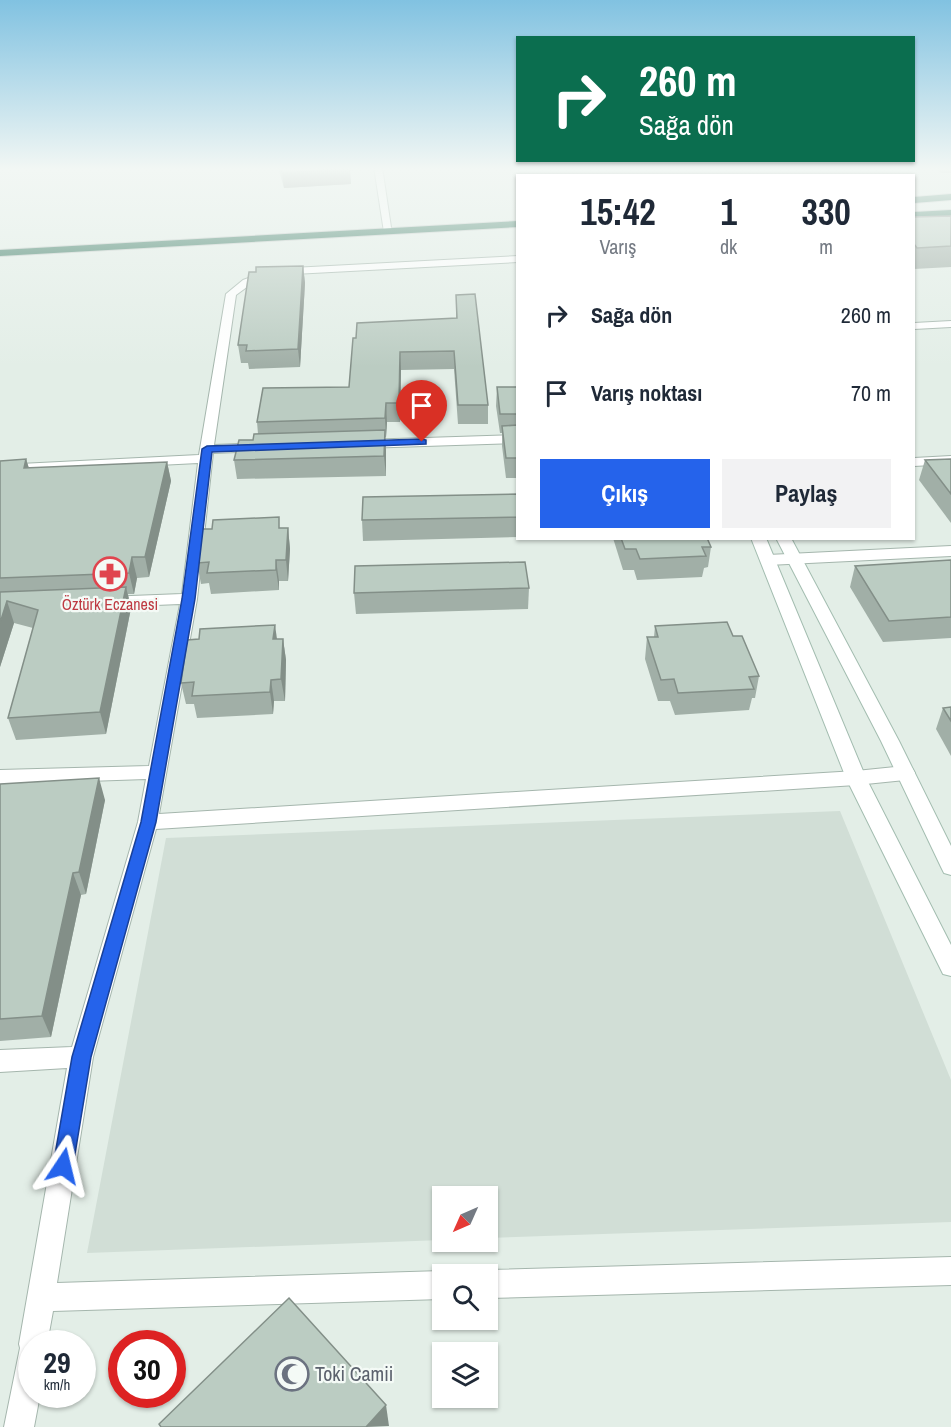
<!DOCTYPE html>
<html lang="tr">
<meta charset="utf-8">
<style>
:root{--surface:#fff;--page:#f2f2f3;--text:#1f2937;--muted:#747a83;--accent:#2563eb}
body{margin:0;font-family:"Archivo Narrow",sans-serif;background:var(--page);color:var(--text);height:100vh;display:flex;flex-direction:column;font-size:22px;white-space:nowrap}
*{box-sizing:border-box;margin:0}
p{font-size:20px;color:var(--muted)}
.icon{flex:none;width:33px;height:33px;fill:none;stroke:currentColor;stroke-width:2;stroke-linecap:round;stroke-linejoin:round}
.map{position:relative;flex:1;overflow:hidden}
.details{position:absolute;left:516px;top:174px;width:399px;height:366px;display:flex;flex-direction:column;background:var(--surface);border-radius:0px;box-shadow:0 2px 4px #0004}
.details>*{flex:none}
.banner{position:absolute;left:516px;top:36px;width:399px;height:126px;border-radius:0px;box-shadow:0 2px 4px #0004;background:#0b6e4f;color:#fff;overflow:hidden}
.needle{width:39px;rotate:225deg}
.controls{position:absolute;left:432px;top:1186px;display:grid;gap:12px}
.controls a{display:grid;place-items:center;width:66px;height:66px;border-radius:0px;background:var(--surface);box-shadow:0 2px 4px #0004;font-size:30px}
.speed{position:absolute;left:18px;top:1330px;display:flex;gap:12px;font-size:30px;font-weight:700;text-align:center}
.speed>*{display:grid;place-content:center;width:78px;height:78px;border-radius:50%;background:var(--surface);box-shadow:0 2px 4px #0004;line-height:1}
.speed small{font-size:15px;font-weight:400}
.speed .limit{border:9px solid #d22;background:#fff;color:#111}
.pin{position:absolute;display:grid;place-items:center;width:51px;height:51px;color:#fff;margin:-62px -26px;border-radius:50% 50% 50% 0;rotate:-45deg;box-shadow:0 0 6px #0007}
.pin .icon{rotate:45deg}
.me{position:absolute;width:66px;margin:-33px;rotate:10deg;stroke-linejoin:round;filter:drop-shadow(0 0 4px #0008)}
.turn{display:flex;align-items:center;gap:21px;height:126px;padding:0 24px;font-size:27px}
.turn .icon{width:78px;height:78px;stroke-width:2.5}
.turn b{display:block;font-size:42px;line-height:51px}
.eta{display:flex;justify-content:space-evenly;align-items:center;height:102px;text-align:center}
.eta b{font-size:36px;font-weight:800;line-height:42px}
.primary-button{display:flex;gap:12px;margin-top:auto;padding:12px 24px}
.primary-button a{flex:1;height:69px;border-radius:0px;background:var(--accent);color:#fff;font-size:24px;font-weight:800;line-height:69px;text-align:center}
.primary-button a+a{background:var(--page);color:var(--text)}
ul{padding:0;list-style:none}
li{display:flex;align-items:center;gap:18px;height:78px;padding:0 24px}
li div{flex:1}
li b{display:block;font-size:22px}
li em{font-style:normal}
.map>svg:first-child{display:block}
</style>
<div class="map">
<svg width="951" height="1427" viewBox="0 0 951 1427">
<rect width="100%" height="100%" fill="#e3eee7"/>
<path fill="#d1ded6" d="M840 811 951 1080V1222L488 1238V1197H442V1240L87 1253 166 838Z"/>
<g fill="none" stroke-linecap="round" stroke-linejoin="round">
<g stroke="#a5b6ad" stroke-width="2">
<g id="street">
<path d="M374 167H382L392 234 384 232Z"/>
<path d="M518 256V262L275 275 251 284 236 295 214 445 261 443 268 447 261 451 213 453 197 599 159 814 856 771 905 766 912 768 915 773 912 778 905 780 856 785 156 829 93 1057 57 1283 442 1271 451 1275H442V1299L53 1311 47 1344H32V1395H40L34 1427H4L20 1348 19 1344 67 1068 0 1072V1050L72 1047 138 822 146 779 0 784V770L149 766 180 604 106 607 98 602 106 597 182 594 198 463 0 473V465L199 455 226 294 243 280 273 269Z"/>
<path d="M951 321V327L914 329V323Z"/>
<path d="M518 435V443L363 448 356 444 363 440Z"/>
<path d="M951 456V464L914 466V458Z"/>
<path d="M951 546V556L768 565 760 560 768 555Z"/>
<path d="M951 1257V1285L488 1298V1275H478L488 1270Z"/>
</g>
</g>
<g stroke="#a3bdb0" stroke-width="2">
<g id="secondary">
<path d="M751 538H766L866 778 951 945V976L943 974 846 778Z"/>
<path d="M776 538H791L899 741 951 846V875L944 873 941 867 881 741Z"/>
</g>
</g>
<g stroke="#c1cac6" stroke-width="2">
<g id="highway">
<path d="M951 194V200L914 203V197Z"/>
<path d="M951 210V216L914 218V212Z"/>
<path d="M518 221V227L0 256V250Z"/>
</g>
</g>
<use href="#street" fill="#fff" fill-rule="evenodd"/>
<use href="#secondary" fill="#fff" fill-rule="evenodd"/>
<use href="#highway" fill="#2a6f56" fill-rule="evenodd"/>
</g>
<g fill="#a1afa7">
<path d="M278 167H349L351 184 284 188Z"/>
<path d="M933 167H951V173H941Z"/>
<path d="M951 216V267L914 269V217Z"/>
<path d="M303 266 305 283 300 367 249 369 248 363H241L238 345 256 272Z"/>
<path d="M456 295 488 405V424H458L454 369 401 370 400 422H387L386 437H385L386 476 237 479 234 460 258 434 257 422 349 387 356 338 456 318Z"/>
<path d="M497 387H518V478H506L502 446V433H500L496 406Z"/>
<path d="M26 459 29 468 167 462 171 481 149 577 137 578 134 594H128L131 608 106 734 16 740 8 718 33 628 14 623 0 667V461Z"/>
<path d="M951 459V523L919 480 925 460Z"/>
<path d="M518 494V537L363 541 362 520Z"/>
<path d="M281 528H288L290 549 288 581H279V590L211 594 209 583 201 584 197 563Z"/>
<path d="M613 538H707L711 547 708 567 704 568 702 577 637 580 634 570H623Z"/>
<path d="M951 560V638L883 642 850 587 855 566Z"/>
<path d="M529 588 528 609 356 614 354 593Z"/>
<path d="M655 626 733 636 759 676 755 698H752L749 710 675 715 670 701H658L645 659 647 637H654Z"/>
<path d="M277 639H283L286 660 285 701H274L273 714 197 718 194 704H186L181 683Z"/>
<path d="M951 707V756L936 729 943 708Z"/>
<path d="M0 784 105 800 86 894 81 895 51 1037 0 1041Z"/>
</g>
<g fill="#838f88">
<path d="M350 168 351 184 284 188 282 173Z"/>
<path d="M303 266 305 283 300 367 298 349Z"/>
<path d="M400 352 401 370 400 422 399 403Z"/>
<path d="M386 403 387 422 386 437 385 418Z"/>
<path d="M385 430 386 450V476L384 456Z"/>
<path d="M26 459 32 479 24 468Z"/>
<path d="M167 462 171 481 149 577 145 557Z"/>
<path d="M288 528 290 549 288 581 286 560Z"/>
<path d="M132 557 137 578 134 594 129 573Z"/>
<path d="M276 560 279 581V590L276 570Z"/>
<path d="M126 587 131 608 106 734 100 712Z"/>
<path d="M7 601 14 623 0 667V623Z"/>
<path d="M275 625 278 646 273 639Z"/>
<path d="M283 639 286 660 285 701 281 679Z"/>
<path d="M271 680 274 701 273 714 270 692Z"/>
<path d="M99 778 105 800 86 894 79 872Z"/>
<path d="M73 873 81 895 51 1037 42 1016Z"/>
<path d="M386 1405 389 1426 366 1427Z"/>
</g>
<g fill="#bbccc2" stroke="#838f88" stroke-width="1.5">
<path d="M280 167H349L350 168 282 173Z"/>
<path d="M951 216V246L917 248 914 244V217Z"/>
<path d="M303 266 298 349 246 351 247 345H238L249 272H256V267Z"/>
<path d="M475 294 488 405H458L454 351 400 352 399 403H386L385 418 257 422 263 388 349 387 353 338H356L357 323 457 318 456 295Z"/>
<path d="M497 387H518V414H500Z"/>
<path d="M518 425V458H506L502 426Z"/>
<path d="M385 430 384 456 234 460 239 440H253L254 434Z"/>
<path d="M26 459 24 468 167 462 145 557H132L129 573 0 578V461Z"/>
<path d="M951 459V494L925 460Z"/>
<path d="M518 494V517L362 520 363 497Z"/>
<path d="M279 517V528H288L286 560H276V570L207 573 209 562 197 563 202 529H212L213 520Z"/>
<path d="M621 538H707L711 547H702L706 556 640 559 636 549H625Z"/>
<path d="M951 560V617L889 621 855 566Z"/>
<path d="M525 562 529 588 354 593 355 566Z"/>
<path d="M126 587 100 712 8 718 38 610 7 601 0 623V592Z"/>
<path d="M727 622 733 636H742L759 676 749 677 754 689 678 693 674 679 661 680 647 637H658L655 626Z"/>
<path d="M275 625 273 639H283L281 679 271 680 270 692 192 696 194 682 181 683 187 640 199 639 200 629Z"/>
<path d="M951 707V721L943 708Z"/>
<path d="M99 778 79 872 73 873 42 1016 0 1019V784Z"/>
<path d="M289 1298 386 1405 366 1427H161L159 1424Z"/>
</g>
<linearGradient id="sky" x2="0" y2="1"><stop stop-color="#81c2e1"/><stop offset="0.46" stop-color="#f2f7f4"/><stop offset="1" stop-color="#f2f7f4" stop-opacity="0"/></linearGradient>
<rect width="951" height="367" fill="url(#sky)"/>
<path fill="#2563eb" stroke="#184099" stroke-width="1.5" d="M422 439 426 440V444L212 452 195 599 156 822 91 1057 73 1166 70 1173 63 1175 56 1173 53 1166 72 1057 141 822 182 599 202 449 207 446Z"/>
<defs>
<g id="pharmacy-ring" transform="scale(1.725)"><circle r="9.5" fill="#f4faf6" stroke="#e0444e" stroke-width="1.5"/><path d="M-2-6h4v4h4v4h-4v4h-4v-4h-4v-4h4Z" fill="#e0444e"/></g>
<g id="mosque-ring" transform="scale(1.725)"><circle r="9.5" fill="#f4faf6" stroke="#6b7280" stroke-width="1.5"/><path d="M3.5-4.9A6 6 0 1 0 3.5 4.9A5 5 0 1 1 3.5-4.9Z" fill="#6b7280"/></g>
</defs>
<g fill-rule="evenodd">
<use href="#pharmacy-ring" x="110" y="574"/>
<use href="#mosque-ring" x="292" y="1374"/>
</g>
<g text-anchor="middle" stroke-width="4.5" stroke-linejoin="round" paint-order="stroke">
<g font-size="16" fill="#be3a42" stroke="#f4faf6">
<text x="110" y="610">Öztürk Eczanesi</text>
</g>
<g font-size="20" fill="#5b616d" stroke="#f4faf6" text-anchor="start">
<text x="315" y="1381">Toki Camii</text>
</g>
</g>
</svg>
<div class="controls">
<a><svg class="needle" viewBox="-14 -14 28 28"><path d="M0-13l5 13h-10z" fill="#e53935"/><path d="M0 13l5-13h-10z" fill="#747a83"/></svg></a>
<a><svg class="icon" aria-label="search" viewBox="0 0 24 24"><circle cx="10" cy="10" r="6"/><path d="M15 15l6 6"/></svg></a>
<a><svg class="icon" aria-label="layers" viewBox="0 0 24 24"><path d="M12 4l9 5-9 5-9-5zM3 14l9 5 9-5"/></svg></a>
</div>
<div class="speed"><div>29<small>km/h</small></div><div class="limit">30</div></div>
<div class="pin" style="left:422px;top:442px;background:#d93025"><svg class="icon" aria-label="arrive" viewBox="0 0 24 24"><path d="M6 21V4h12l-3 4 3 4H6"/></svg></div>
<svg class="me" style="left:63px;top:1166px" viewBox="-20 -20 40 40"><path d="M0-17L14 15 0 8-14 15z" fill="#2563eb" stroke="#fff" stroke-width="4"/></svg>
<div class="banner">
<div class="turn"><svg class="icon" aria-label="right" viewBox="0 0 24 24"><path d="M7 20v-9h11M14 6l5 5-5 5"/></svg><div><b>260 m</b>Sağa dön</div></div>
</div>
<section class="details">
<div class="eta">
<div><b>15:42</b><p>Varış</p></div>
<div><b>1</b><p>dk</p></div>
<div><b>330</b><p>m</p></div>
</div>
<ul>
<li><svg class="icon" aria-label="right" viewBox="0 0 24 24"><path d="M7 20v-9h11M14 6l5 5-5 5"/></svg><div><b>Sağa dön</b></div><em>260 m</em></li>
<li><svg class="icon" aria-label="arrive" viewBox="0 0 24 24"><path d="M6 21V4h12l-3 4 3 4H6"/></svg><div><b>Varış noktası</b></div><em>70 m</em></li>
</ul>
<div class="primary-button"><a>Çıkış</a><a>Paylaş</a></div>
</section>
</div>
